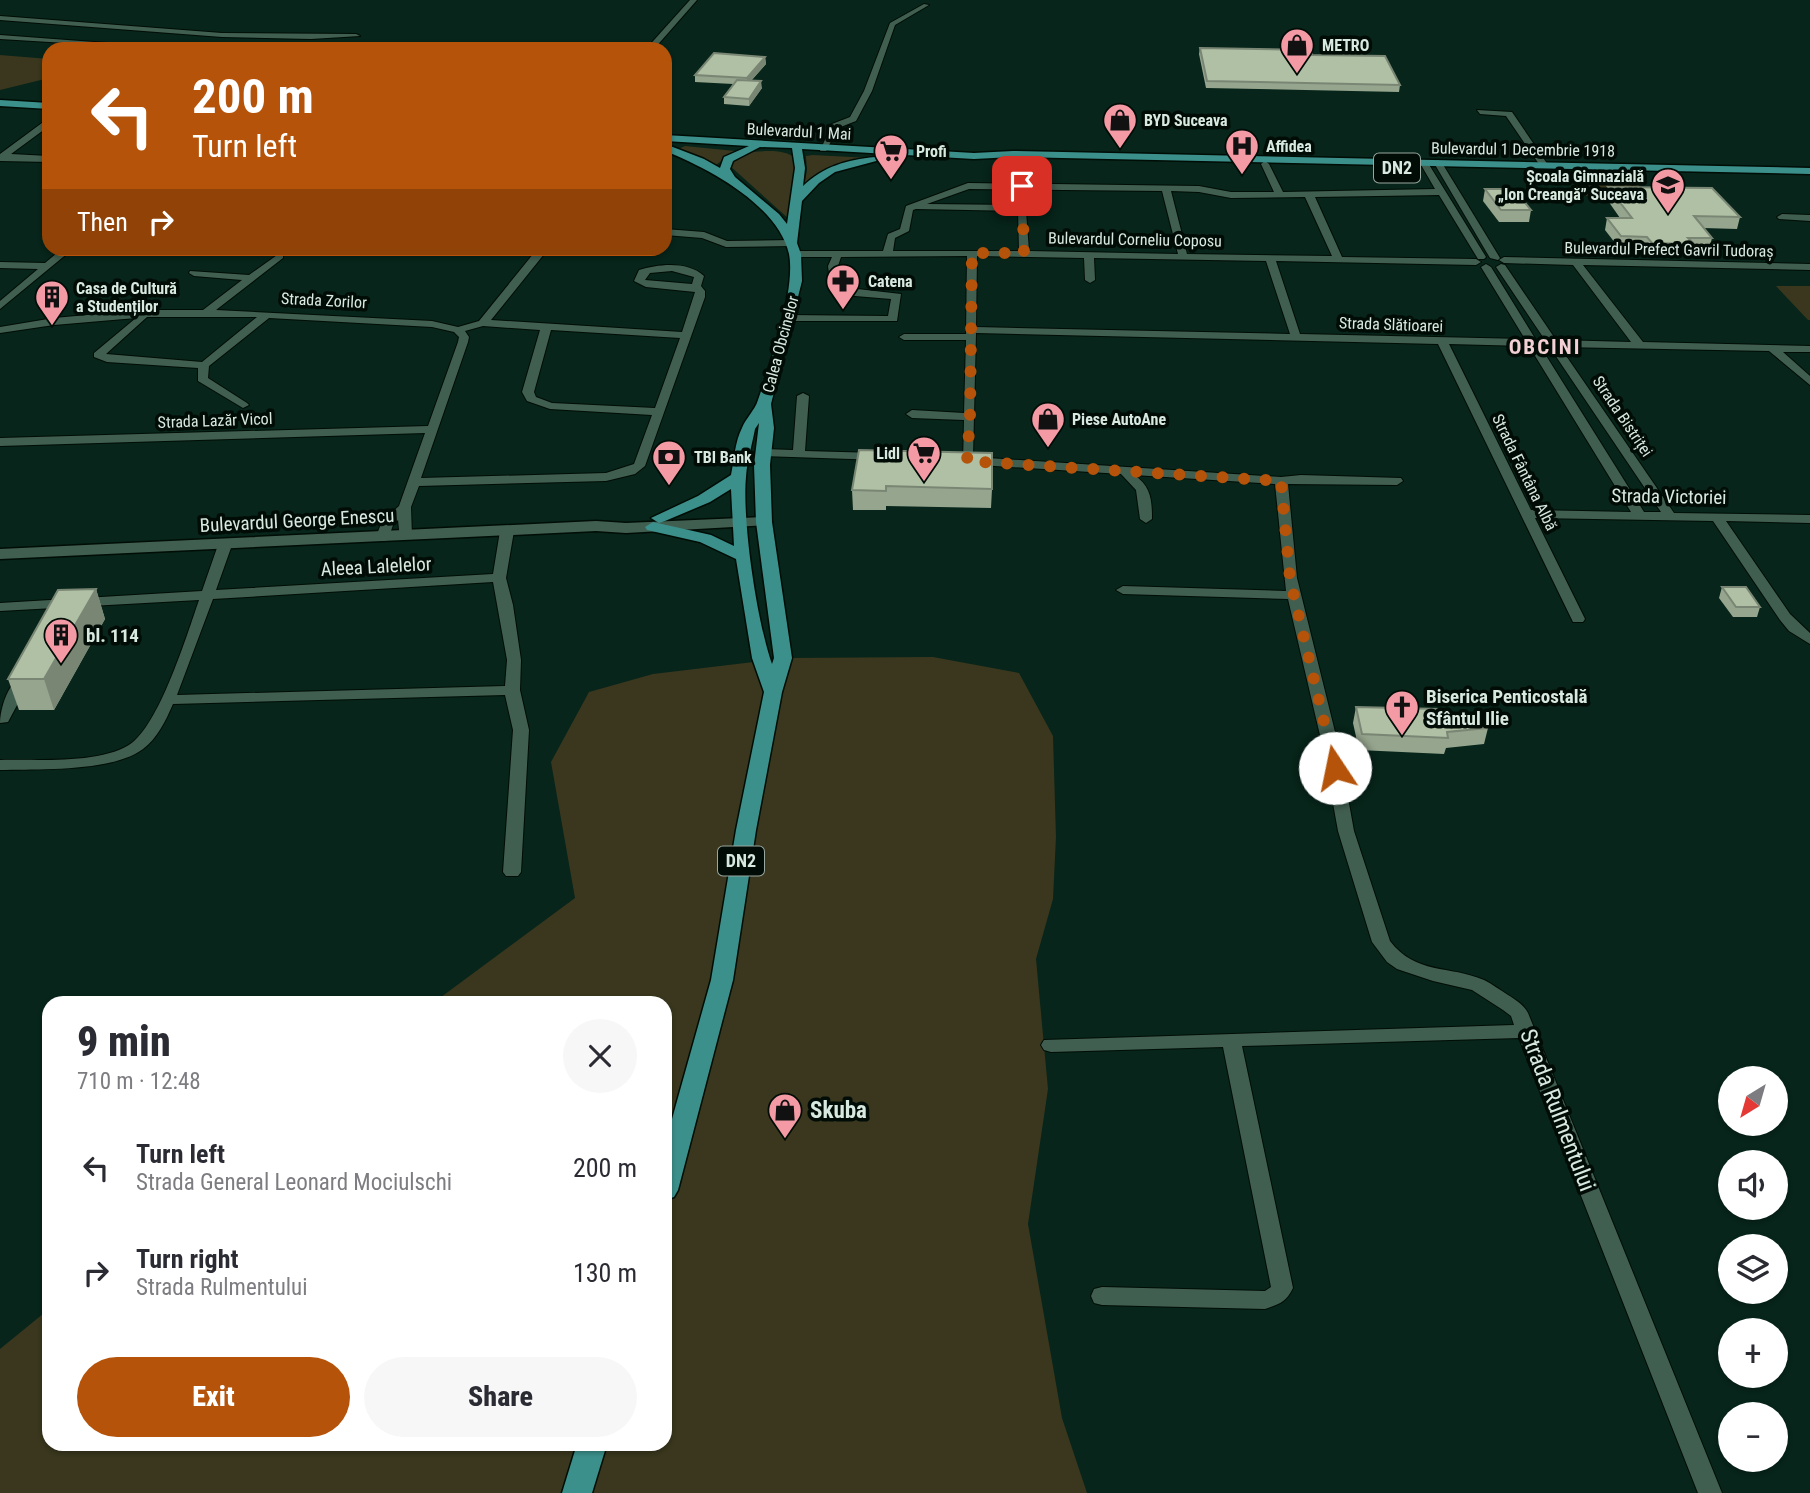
<!DOCTYPE html>
<meta charset="utf-8">
<style>
:root{--surface:#fff;--page:#f7f7f7;--text:#2b2b33;--muted:#7c7c81;--accent:#b45309}
body{margin:0;font-family:"Roboto Condensed",sans-serif;background:var(--page);color:var(--text);height:100vh;display:flex;flex-direction:column;font-size:26px;white-space:nowrap}
*{box-sizing:border-box;margin:0}
p{font-size:23px;color:var(--muted)}
.icon{flex:none;width:38px;height:38px;fill:none;stroke:currentColor;stroke-width:2;stroke-linecap:round;stroke-linejoin:round}
.map{position:relative;flex:1;overflow:hidden}
.panel{position:absolute;left:42px;top:996px;width:630px;height:455px;display:flex;flex-direction:column;background:var(--surface);border-radius:21px;box-shadow:0 2px 5px #0004}
.panel>*{flex:none}
.banner{position:absolute;left:42px;top:42px;width:630px;height:214px;border-radius:21px;box-shadow:0 2px 5px #0004;background:#b45309;color:#fff;overflow:hidden}
.needle{width:46px;rotate:217deg}
.fabs{position:absolute;left:1718px;top:1066px;display:grid;gap:14px}
.fabs a{display:grid;place-items:center;width:70px;height:70px;border-radius:50%;background:var(--surface);box-shadow:0 2px 5px #0004;font-size:35px}
.pin{position:absolute;display:grid;place-items:center;width:60px;height:60px;color:#fff;margin:-30px;border-radius:14px;box-shadow:0 4px 10px #0006}
.me{position:absolute;width:77px;margin:-38px;rotate:349deg;stroke-linejoin:round;filter:drop-shadow(0 0 5px #0008)}
.turn{display:flex;align-items:center;gap:24px;height:147px;padding:0 35px;font-size:32px}
.turn .icon{width:91px;height:91px;stroke-width:2.5}
.turn b{display:block;font-size:49px;line-height:60px}
.then{display:flex;align-items:center;height:66px;padding:0 35px;background:#0003;gap:14px;font-size:26px}
.round{display:grid;place-items:center;flex:none;width:74px;height:74px;border-radius:37px;background:var(--page)}
.headline{display:flex;align-items:center;justify-content:space-between;height:119px;padding:0 35px}
h1{font-size:42px;font-weight:800;line-height:52px}
.button{display:flex;gap:14px;margin-top:auto;padding:14px 35px}
.button a{flex:1;height:80px;border-radius:42px;background:var(--accent);color:#fff;font-size:28px;font-weight:800;line-height:80px;text-align:center}
.button a+a{background:var(--page);color:var(--text)}
ul{padding:0;list-style:none}
li{display:flex;align-items:center;gap:21px;height:105px;padding:0 35px}
li div{flex:1}
li b{display:block;font-size:26px}
li em{font-style:normal}
.map>svg:first-child{display:block}
</style>
<div class="map">
<svg width="1810" height="1493" viewBox="0 0 1810 1493">
<rect width="100%" height="100%" fill="#07251a"/>
<g fill="#3a371e">
<path d="M0 55 49 59V78L0 90Z"/>
<path d="M685 146 735 151 716 165 676 150Z"/>
<path d="M753 152C766 151 784 149 795 158L790 220 729 165 732 159Z"/>
<path d="M813 155 870 158 828 168 804 185 807 171 806 156Z"/>
<path d="M1569 179 1635 181 1646 193 1635 197 1584 196Z"/>
<path d="M1776 286H1810V320H1808Z"/>
<path d="M933 657 1019 673 1053 736 1056 837 1053 899 1036 959 1048 1089 1028 1224 1062 1418 1087 1493H0V1349L49 1309V1444H665V1003H433L575 898 551 762 589 692 653 674 788 658Z"/>
</g>
<g fill="none" stroke-linecap="round" stroke-linejoin="round">
<g stroke="#000d06" stroke-width="2">
<g id="minor">
<path d="M690 0H697L654 49H646Z"/>
<path d="M924 4 929 5 895 25 872 91 856 121 838 128 826 151H820L832 124 850 117 864 91 890 23Z"/>
<path d="M0 16 222 33 356 34 360 36 311 39 222 37 0 20Z"/>
<path d="M0 35 161 47 165 49 0 39Z"/>
<path d="M1477 110 1512 112 1548 165 1547 167H1541L1506 116 1480 114Z"/>
<path d="M46 120H49V126L11 154 49 156V162L0 161V154Z"/>
<path d="M1424 160 1428 163 1486 257 1484 259H1478L1439 195 1315 197 1342 257 1476 259 1481 262 1476 265 1276 261 1300 334 1525 339 1481 267 1486 264 1491 267 1536 340H1545L1496 267 1501 264 1505 265 1556 340 1631 342 1573 265 1504 263 1499 260 1504 257 1810 264V270L1583 265 1643 342 1810 346V352H1783L1810 376V385L1769 351 1560 347 1674 513 1810 515V523L1726 521 1790 614 1810 633V644L1789 631 1780 620 1713 521 1535 518 1585 619 1583 622H1573L1438 344 976 333 973 457 1281 477 1301 475 1401 478 1403 481 1397 485 1288 484 1297 578 1339 748 1354 831 1390 941C1416 975 1449 965 1484 980 1492 984 1500 990 1508 995 1516 1000 1524 1005 1528 1013L1722 1493H1698L1519 1038 1242 1046 1293 1288C1286 1302 1280 1304 1265 1309L1102 1305 1094 1303 1091 1296 1094 1289 1102 1287 1265 1291 1271 1287 1223 1047 1051 1052 1044 1050 1041 1045 1044 1040 1514 1025 1511 1016 1503 1010 1472 990 1433 981 1397 969 1387 962 1372 942 1338 831 1323 748 1288 599 1123 594 1116 590 1123 586 1286 591 1275 484 1134 475C1151 486 1152 500 1152 519L1146 523 1140 519 1136 490 1121 474 963 464 964 420 912 418 906 414 912 410 964 413 966 340H904L899 337 904 334H966L967 256 841 257 838 266 840 287 901 294 897 321H788L783 318 788 315 888 316 891 299 843 295 831 290 828 266 832 257H795L790 254 795 251H883L888 234 900 229 906 206 968 183 1199 186 1231 192H1274L1261 164 1265 161 1269 164 1283 192 1435 189 1420 163ZM969 189 1162 191 1178 254 1029 251 1025 198H1019L1018 205 927 204ZM1171 191 1199 192 1231 198 1305 197 1332 256 1187 254ZM916 209 1018 211 1019 251H893L895 238 909 231 913 210ZM977 256 1084 258 1085 280 1090 283 1095 280 1094 258 1266 261 1290 334 976 327ZM1449 344 1529 346 1631 512 1531 510ZM1540 346H1549L1661 512H1644Z"/>
<path d="M1438 160 1442 163 1500 258 1498 260 1490 258 1434 163Z"/>
<path d="M1782 214 1810 215V221L1779 219 1777 217Z"/>
<path d="M665 229 704 232 727 241 791 240 796 243 791 246 726 247 702 238 665 235Z"/>
<path d="M63 248H74L0 309V301L38 269 0 268V262L45 263Z"/>
<path d="M538 248H549L491 320 682 332 695 292 646 287 634 281 639 270C659 264 688 261 704 276L701 286 705 291V297L645 466 635 474 606 481 419 486 411 507 412 536 410 539H400L398 520 393 525 388 540 383 541 376 537 382 521 399 506 425 433 0 446V438L428 426 458 342 459 337 454 332 432 327 269 318 209 366 208 378 247 403 249 405 243 408 198 381V368L107 362 94 357V353L136 318 54 325 0 333V327L54 318 143 310H203L242 280 194 276 189 273 190 271 249 275 280 253 283 254V258L216 310 432 321 458 327 479 321ZM672 271 694 277 692 284 645 280 650 273ZM147 317H257L202 362 106 354ZM483 326 540 330 522 392 527 401 550 409 652 415 634 464 606 473 421 478 468 342 469 337 465 331ZM551 330 680 338 655 408 552 403 536 397 534 392Z"/>
<path d="M803 393 809 396 805 451 877 453 883 457 881 460 760 456 758 453 764 449 793 450 797 396Z"/>
<path d="M507 527 514 531 506 578 513 605 521 660 520 690 529 730 521 872 518 876H506L503 872 513 730 505 695 173 704C166 720 157 739 143 749 113 772 38 769 0 770V760C36 759 104 765 133 742 161 719 187 635 199 600L0 611V603L202 591 218 545 225 541 232 545 216 590 493 574 500 531ZM493 582 507 660 505 686 177 695 213 599Z"/>
<path d="M24 675 31 679 8 722 0 723C0 708 9 680 24 675Z"/>
</g>
</g>
<g stroke="#000d06" stroke-width="3">
<path id="secondary" d="M764 517 772 522 770 525 626 533 596 531 0 559V549L596 521 626 523Z"/>
</g>
<g stroke="#000d06" stroke-width="3">
<g id="primary">
<path d="M0 100 49 103V109L0 106Z"/>
<path d="M665 135 974 153 1013 151 1810 168V174L1013 157 974 159 802 149 805 168 803 186C824 166 847 160 875 157L880 160 835 172 819 183 802 201 797 243 801 254 802 281 771 404 774 428 770 465 772 522 792 658 782 692 756 830 733 980 678 1190 674 1197 665 1200V1144L711 980 736 830 764 692 752 658 736 559 700 542 647 530 645 527 653 522 711 535 734 546 731 489 710 502 665 521 659 523 651 518 698 496 731 475C734 460 735 441 742 428 746 418 755 410 758 400 770 365 796 289 789 254 778 205 708 168 665 151V144L704 159 720 168 724 157 749 146 665 141ZM760 147 792 148 795 168 787 224 779 214 735 177 730 169 733 161ZM759 423 754 465 756 522 774 658 772 664C757 622 742 521 746 477 747 461 752 445 755 429Z"/>
<path d="M577 1444H607L592 1493H562Z"/>
</g>
</g>
<use href="#minor" fill="#415f51" fill-rule="evenodd"/>
<use href="#secondary" fill="#415f51" fill-rule="evenodd"/>
<use href="#primary" fill="#3c908b" fill-rule="evenodd"/>
</g>
<g fill="#96a58e">
<path d="M1200 48 1312 55 1400 85 1399 92 1206 88 1199 54Z"/>
<path d="M765 57 766 64 751 81 762 88 749 106 724 104V97L733 84 695 82V75Z"/>
<path d="M1608 187 1740 217 1737 229 1703 228 1712 238 1709 250H1692L1691 256 1649 255 1644 249 1619 248 1605 230 1607 218H1620L1606 198Z"/>
<path d="M1485 189 1531 210 1529 222H1499L1483 201Z"/>
<path d="M859 450 992 489 991 508 886 506V510H853L852 490Z"/>
<path d="M1722 587 1760 607 1757 617H1733L1719 598Z"/>
<path d="M96 589 105 619 54 710H19L8 679Z"/>
<path d="M1356 707 1441 716 1488 728 1484 744 1446 748 1444 754 1359 750 1353 723Z"/>
</g>
<g fill="#7a8674">
<path d="M765 57 766 64 747 85V78Z"/>
<path d="M761 81 762 88 749 106V99Z"/>
<path d="M96 589 105 619 54 710 44 679Z"/>
</g>
<g fill="#afc0a5" stroke="#7a8674" stroke-width="2">
<path d="M1200 48 1311 50 1312 55 1385 56 1400 85 1207 81Z"/>
<path d="M714 53 765 57 747 78 695 75Z"/>
<path d="M737 80 761 81 749 99 724 97Z"/>
<path d="M1608 187 1712 188 1740 217 1694 216 1712 238H1688L1694 244 1652 243 1647 237 1621 236 1607 218H1632Z"/>
<path d="M1485 189H1514L1531 210H1501Z"/>
<path d="M859 450 992 453V489L886 486V491L852 490Z"/>
<path d="M1722 587H1746L1760 607H1736Z"/>
<path d="M96 589 44 679H8L58 590Z"/>
<path d="M1356 707 1439 709 1441 716 1488 728 1447 732 1448 738 1362 734Z"/>
</g>
<g fill="none" stroke-linecap="round" stroke-linejoin="round">
<path stroke="#b45309" stroke-width="12" stroke-dasharray="0 21.6" d="M1022 186 1024 253H972L970 417 967 461 1281 481 1290 579 1335 768"/>
</g>
<defs>
<g id="shop-pin" transform="scale(1.75)"><path d="M0 17L-7.5 6A9.5 9.5 0 1 1 7.5 6Z" fill="#f49aa5" stroke="#020c07"/><path d="M-5-2.5h2.3a2.7 3.5 0 0 1 5.4 0H5L5.5 6h-11ZM-1.5-2.5h3a1.5 2.3 0 0 0-3 0Z" fill="#111"/></g>
<g id="hospital-pin" transform="scale(1.75)"><path d="M0 17L-7.5 6A9.5 9.5 0 1 1 7.5 6Z" fill="#f49aa5" stroke="#020c07"/><path d="M-5-5h3v3.5h4V-5h3V5h-3V1.5h-4V5h-3Z" fill="#111"/></g>
<g id="supermarket-pin" transform="scale(1.75)"><path d="M0 17L-7.5 6A9.5 9.5 0 1 1 7.5 6Z" fill="#f49aa5" stroke="#020c07"/><path d="M-6-5.5h2.5l.6 2H6L4.5 2H-2.5L-4.4-4H-6ZM-1.5 3.2a1.3 1.3 0 1 0 .1 0ZM3 3.2a1.3 1.3 0 1 0 .1 0Z" fill="#111"/></g>
<g id="school-pin" transform="scale(1.75)"><path d="M0 17L-7.5 6A9.5 9.5 0 1 1 7.5 6Z" fill="#f49aa5" stroke="#020c07"/><path d="M0-5L7-2L0 1L-7-2ZM-4 1L0 2.5L4 1V4Q0 6-4 4Z" fill="#111"/></g>
<g id="pharmacy-pin" transform="scale(1.75)"><path d="M0 17L-7.5 6A9.5 9.5 0 1 1 7.5 6Z" fill="#f49aa5" stroke="#020c07"/><path d="M-2-6h4v4h4v4h-4v4h-4v-4h-4v-4h4Z" fill="#111"/></g>
<g id="building-pin" transform="scale(1.75)"><path d="M0 17L-7.5 6A9.5 9.5 0 1 1 7.5 6Z" fill="#f49aa5" stroke="#020c07"/><path d="M-4-6H4V6H1V3H-1V6H-4ZM-2.5-4.3h1.7v1.8h-1.7ZM.8-4.3h1.7v1.8H.8ZM-2.5-1h1.7V.8h-1.7ZM.8-1h1.7V.8H.8Z" fill="#111"/></g>
<g id="bank-pin" transform="scale(1.75)"><path d="M0 17L-7.5 6A9.5 9.5 0 1 1 7.5 6Z" fill="#f49aa5" stroke="#020c07"/><path d="M-6-4H6V4H-6ZM0-2.3a2.3 2.3 0 1 0 0 4.6a2.3 2.3 0 1 0 0-4.6Z" fill="#111"/></g>
<g id="church-pin" transform="scale(1.75)"><path d="M0 17L-7.5 6A9.5 9.5 0 1 1 7.5 6Z" fill="#f49aa5" stroke="#020c07"/><path d="M-1.2-6h2.4v3.5h3.3v2.4h-3.3V6h-2.4V-.1h-3.3v-2.4h3.3Z" fill="#111"/></g>
</defs>
<g fill-rule="evenodd">
<use href="#shop-pin" x="1297" y="45"/>
<use href="#shop-pin" x="1120" y="120"/>
<use href="#hospital-pin" x="1242" y="146"/>
<use href="#supermarket-pin" x="891" y="151"/>
<use href="#school-pin" x="1668" y="185"/>
<use href="#pharmacy-pin" x="843" y="281"/>
<use href="#building-pin" x="52" y="297"/>
<use href="#shop-pin" x="1048" y="419"/>
<use href="#supermarket-pin" x="924" y="453"/>
<use href="#bank-pin" x="669" y="457"/>
<use href="#building-pin" x="61" y="635"/>
<use href="#church-pin" x="1402" y="707"/>
<use href="#shop-pin" x="785" y="1110"/>
</g>
<g text-anchor="middle" stroke-width="7" stroke-linejoin="round" paint-order="stroke">
<g font-size="16" font-weight="bold" fill="#d8e9e0" stroke="#020c07" text-anchor="start">
<text x="1322" y="51">METRO</text>
<text x="1144" y="126">BYD Suceava</text>
<text x="1266" y="152">Affidea</text>
<text x="916" y="157">Profi</text>
<text x="1644" y="182" text-anchor="end">Școala Gimnazială<tspan x="1644" dy="18">„Ion Creangă” Suceava</tspan></text>
<text x="868" y="287">Catena</text>
<text x="76" y="294">Casa de Cultură<tspan x="76" dy="18">a Studenților</tspan></text>
<text x="1072" y="425">Piese AutoAne</text>
<text x="900" y="459" text-anchor="end">Lidl</text>
<text x="694" y="463">TBI Bank</text>
</g>
<g font-size="16" fill="#d8e9e0" stroke="#020c07">
<text transform="translate(799 131) rotate(3)" y="6">Bulevardul 1 Mai</text>
<text transform="translate(1523 149) rotate(1)" y="6">Bulevardul 1 Decembrie 1918</text>
<text transform="translate(1135 239) rotate(1)" y="6">Bulevardul Corneliu Coposu</text>
<text transform="translate(1669 249) rotate(1)" y="6">Bulevardul Prefect Gavril Tudoraș</text>
<text transform="translate(324 300) rotate(3)" y="6">Strada Zorilor</text>
<text transform="translate(1391 324) rotate(2)" y="6">Strada Slătioarei</text>
<text transform="translate(780 344) rotate(-75)" y="6">Calea Obcinelor</text>
<text transform="translate(1623 416) rotate(56)" y="6">Strada Bistriței</text>
<text transform="translate(215 420) rotate(-2)" y="6">Strada Lazăr Vicol</text>
<text transform="translate(1525 472) rotate(64)" y="6">Strada Fântâna Albă</text>
</g>
<g fill="#020c07" stroke="#98a79f" stroke-width="2">
<rect x="1374" y="153.5" width="46" height="29" rx="5"/>
<rect x="718" y="846.5" width="46" height="29" rx="5"/>
</g>
<g font-size="18" font-weight="bold" fill="#d8e9e0">
<text x="1397" y="174">DN2</text>
<text x="741" y="867">DN2</text>
</g>
<g font-size="19" fill="#d8e9e0" stroke="#020c07">
<text transform="translate(1669 496) rotate(1)" y="7">Strada Victoriei</text>
<text transform="translate(297 520) rotate(-3)" y="7">Bulevardul George Enescu</text>
<text transform="translate(376 566) rotate(-3)" y="7">Aleea Lalelelor</text>
</g>
<g font-size="19" font-weight="bold" fill="#d8e9e0" stroke="#020c07" text-anchor="start">
<text x="86" y="642">bl. 114</text>
<text x="1426" y="703">Biserica Penticostală<tspan x="1426" dy="22">Sfântul Ilie</tspan></text>
</g>
<g font-size="21" font-weight="bold" letter-spacing="2" fill="#f3d0d3" stroke="#020c07">
<text x="1545" y="354">OBCINI</text>
</g>
<g font-size="23" font-weight="bold" fill="#d8e9e0" stroke="#020c07" text-anchor="start">
<text x="810" y="1118">Skuba</text>
</g>
<g font-size="23" fill="#d8e9e0" stroke="#020c07">
<text transform="translate(1558 1110) rotate(69)" y="8">Strada Rulmentului</text>
</g>
</g>
</svg>
<div class="fabs">
<a><svg class="needle" viewBox="-14 -14 28 28"><path d="M0-13l5 13h-10z" fill="#e53935"/><path d="M0 13l5-13h-10z" fill="#7c7c81"/></svg></a>
<a><svg class="icon" aria-label="sound" viewBox="0 0 24 24"><path d="M4 9h4l5-4v14l-5-4H4zM17 9q2 3 0 6"/></svg></a>
<a><svg class="icon" aria-label="layers" viewBox="0 0 24 24"><path d="M12 4l9 5-9 5-9-5zM3 14l9 5 9-5"/></svg></a>
<a>+</a>
<a>−</a>
</div>
<div class="pin" style="left:1022px;top:186px;background:#d93025"><svg class="icon" aria-label="arrive" viewBox="0 0 24 24"><path d="M6 21V4h12l-3 4 3 4H6"/></svg></div>
<svg class="me" style="left:1335px;top:768px" viewBox="-20 -20 40 40"><circle r="19" fill="#fff"/><path d="M0-13L10 11 0 6-10 11z" fill="#b45309"/></svg>
<div class="banner">
<div class="turn"><svg class="icon" aria-label="left" viewBox="0 0 24 24"><path d="M17 20v-9H6M10 6l-5 5 5 5"/></svg><div><b>200 m</b>Turn left</div></div>
<div class="then">Then<svg class="icon" aria-label="right" viewBox="0 0 24 24"><path d="M7 20v-9h11M14 6l5 5-5 5"/></svg></div>
</div>
<section class="panel">
<div class="headline"><div><h1>9 min</h1><p>710 m · 12:48</p></div><a class="round"><svg class="icon" aria-label="close" viewBox="0 0 24 24"><path d="M6 6l12 12M18 6L6 18"/></svg></a></div>
<ul>
<li><svg class="icon" aria-label="left" viewBox="0 0 24 24"><path d="M17 20v-9H6M10 6l-5 5 5 5"/></svg><div><b>Turn left</b><p>Strada General Leonard Mociulschi</p></div><em>200 m</em></li>
<li><svg class="icon" aria-label="right" viewBox="0 0 24 24"><path d="M7 20v-9h11M14 6l5 5-5 5"/></svg><div><b>Turn right</b><p>Strada Rulmentului</p></div><em>130 m</em></li>
</ul>
<div class="button"><a>Exit</a><a>Share</a></div>
</section>
</div>
